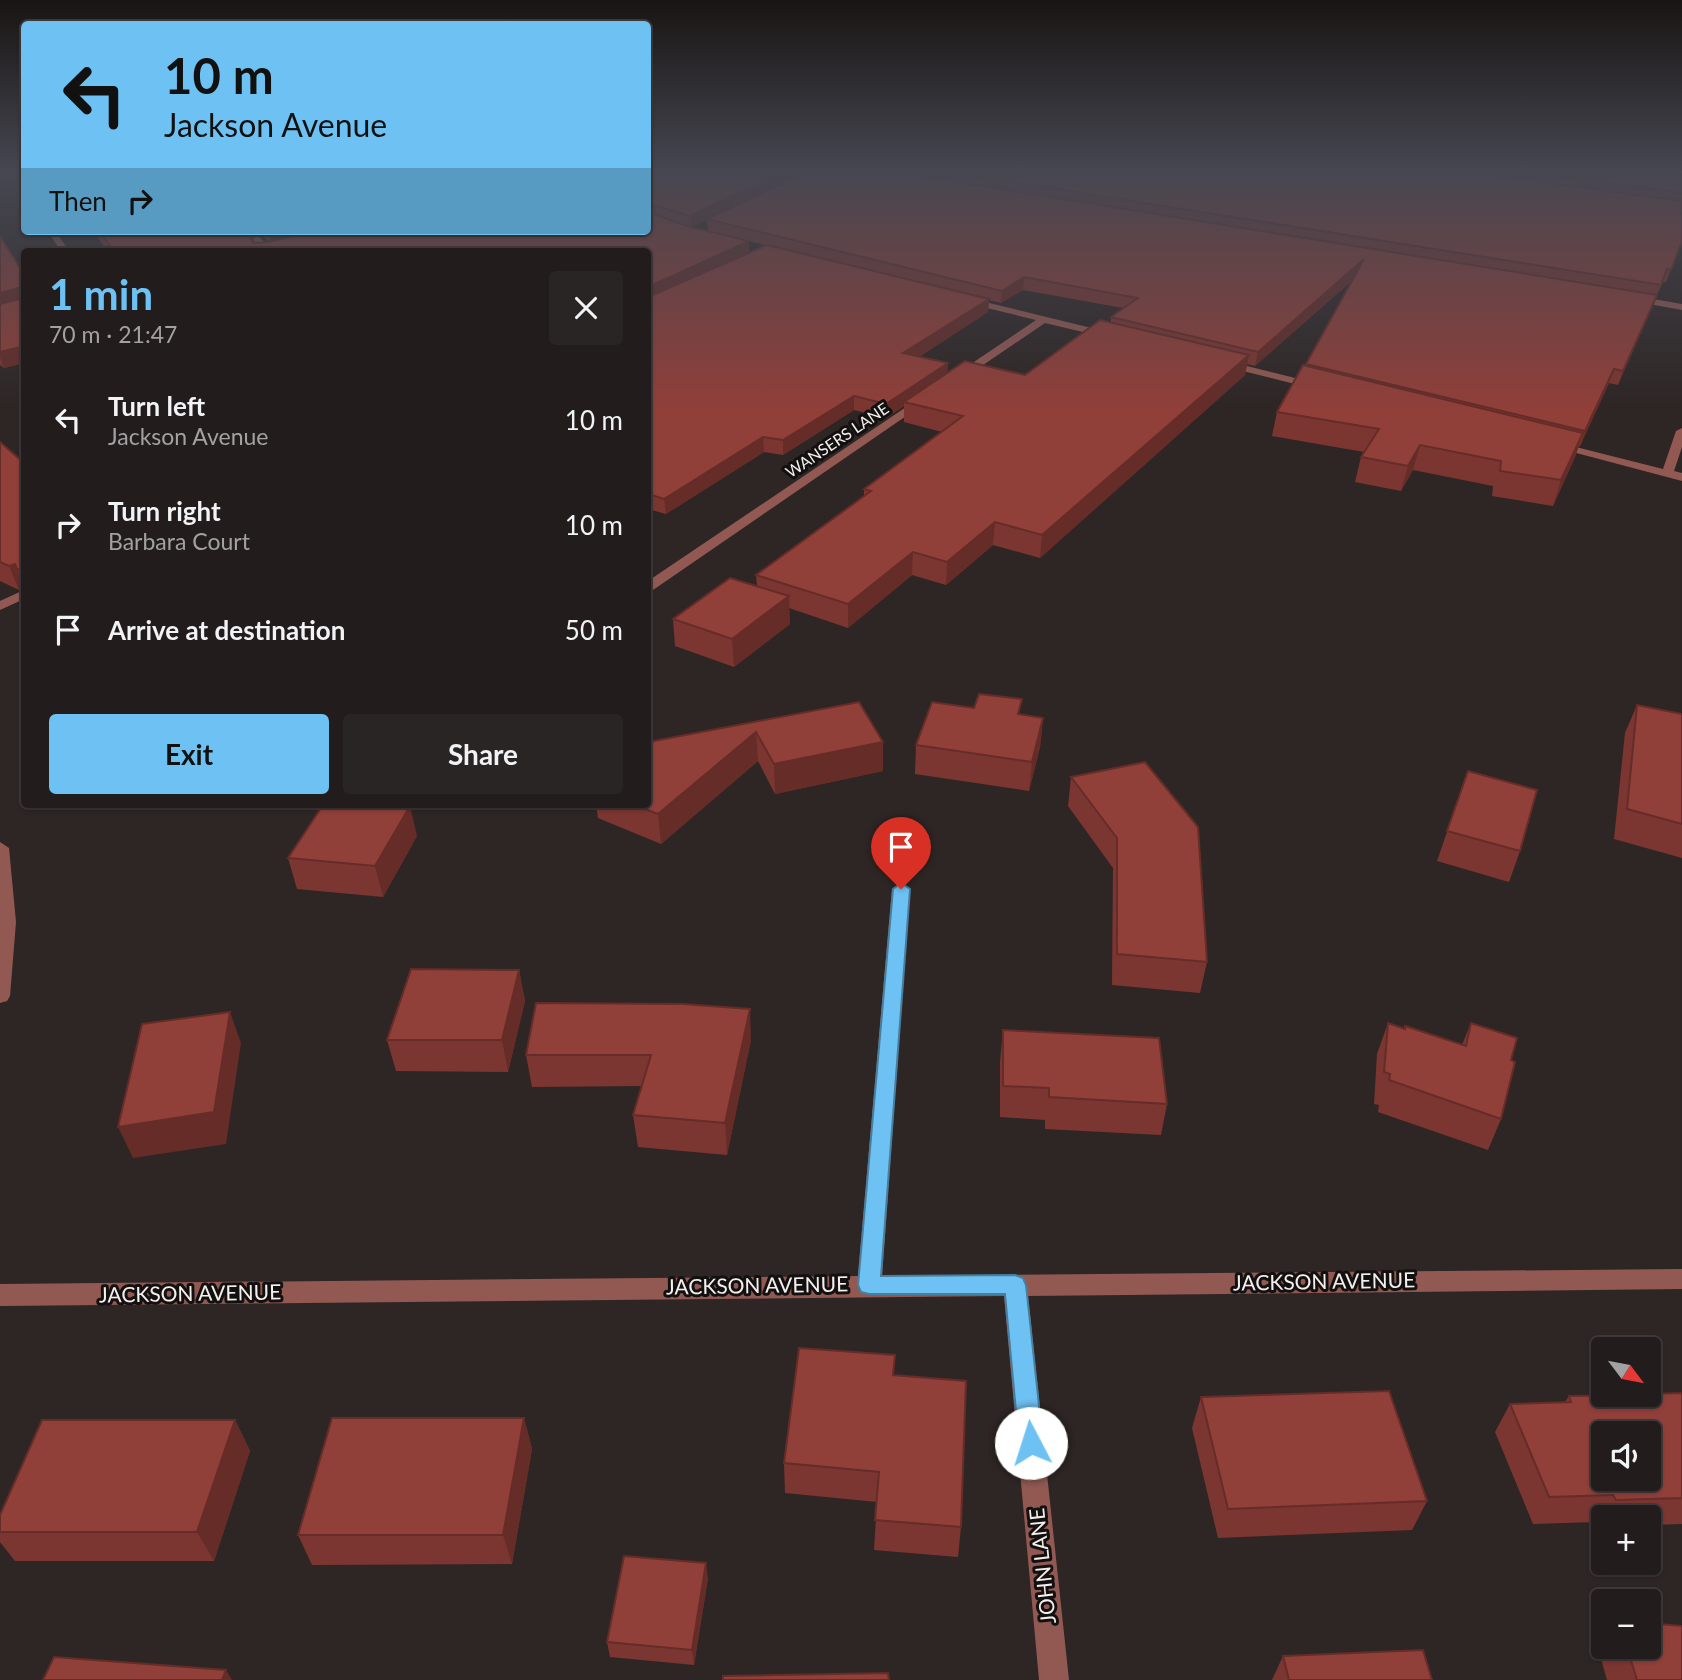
<!DOCTYPE html>
<meta charset="utf-8">
<style>
:root{--surface:#221c1c;--page:#2a2525;--text:#f1f3f6;--muted:#a2a1a3;--line:#3f3a3b;--accent:#6ec2f3}
body{margin:0;font-family:Lato,sans-serif;background:var(--page);color:var(--text);height:100vh;display:flex;flex-direction:column;font-size:26px;white-space:nowrap}
*{box-sizing:border-box;margin:0}
p{font-size:23px;color:var(--muted)}
.icon{flex:none;width:38px;height:38px;fill:none;stroke:currentColor;stroke-width:2;stroke-linecap:round;stroke-linejoin:round}
.map{position:relative;flex:1;overflow:hidden}
.panel{position:absolute;left:21px;top:248px;width:630px;height:560px;display:flex;flex-direction:column;background:var(--surface);border-radius:7px;box-shadow:0 2px 5px #0004,0 0 0 2px var(--line)}
.panel>*{flex:none}
.guide{position:absolute;left:21px;top:21px;width:630px;height:214px;border-radius:7px;box-shadow:0 2px 5px #0004,0 0 0 2px var(--line);background:#6ec2f3;color:#111;overflow:hidden}
.needle{width:46px;rotate:122deg}
.controls{position:absolute;left:1591px;top:1337px;display:grid;gap:14px}
.controls a{display:grid;place-items:center;width:70px;height:70px;border-radius:7px;background:var(--surface);box-shadow:0 2px 5px #0004,0 0 0 2px var(--line);font-size:35px}
.pin{position:absolute;display:grid;place-items:center;width:60px;height:60px;color:#fff;margin:-72px -30px;border-radius:50% 50% 50% 0;rotate:-45deg;box-shadow:0 0 7px #0007}
.pin .icon{rotate:45deg}
.me{position:absolute;width:77px;margin:-38px;rotate:355deg;stroke-linejoin:round;filter:drop-shadow(0 0 5px #0008)}
.turn{display:flex;align-items:center;gap:24px;height:147px;padding:0 28px;font-size:32px}
.turn .icon{width:91px;height:91px;stroke-width:2.5}
.turn b{display:block;font-size:49px;line-height:60px}
.then{display:flex;align-items:center;height:66px;padding:0 28px;background:#0003;gap:14px;font-size:26px}
.round{display:grid;place-items:center;flex:none;width:74px;height:74px;border-radius:7px;background:var(--page)}
.headline{display:flex;align-items:center;justify-content:space-between;height:119px;padding:0 28px}
h1{font-size:42px;font-weight:700;line-height:52px;color:var(--accent)}
.action{display:flex;gap:14px;margin-top:auto;padding:14px 28px}
.action a{flex:1;height:80px;border-radius:7px;background:var(--accent);color:#111;font-size:28px;font-weight:700;line-height:80px;text-align:center}
.action a+a{background:var(--page);color:var(--text)}
ul{padding:0;list-style:none}
li{display:flex;align-items:center;gap:21px;height:105px;padding:0 28px}
li div{flex:1}
li b{display:block;font-size:26px}
li em{font-style:normal}
.map>svg:first-child{display:block}
</style>
<div class="map">
<svg width="1682" height="1680" viewBox="0 0 1682 1680">
<rect width="100%" height="100%" fill="#2e2625"/>
<g fill="none" stroke-linecap="round" stroke-linejoin="round">
<g fill="#925953" fill-rule="evenodd">
<path d="M20 183H24V189H21Z"/>
<path d="M47 231H55L70 252H62Z"/>
<path d="M244 231H253L271 248V252H265Z"/>
<path d="M1630 295 1682 304V310L1627 300 1625 298Z"/>
<path d="M965 297 1112 333 1113 335 1108 338 1045 323 964 378H956V374L1036 320 962 302V298Z"/>
<path d="M1223 360 1319 384 1320 386 1315 389 1219 365V361Z"/>
<path d="M918 399 928 401 653 590 648 591V581Z"/>
<path d="M1682 428V447L1674 471 1682 473V481L1550 446 1556 442 1663 469 1676 431Z"/>
<path d="M24 590V599L0 610V601Z"/>
<path d="M0 842 9 848 16 922 10 996 7 1001 0 1003Z"/>
<path d="M901 883 910 889 882 1276 1682 1269V1289L1028 1296 1069 1680H1039L1004 1296 0 1306V1284L858 1276 892 889Z"/>
</g>
</g>
<g fill="#7c3631" fill-rule="evenodd">
<path d="M648 173H1682V243L1666 282H1663L1656 297 1618 385 1609 383 1580 446H1579L1575 457 1553 506 1492 496 1493 486 1413 470 1401 491 1355 482 1361 457 1364 452 1272 436 1277 412 1306 366 1354 279 1255 366 1247 364 1245 375 1040 558 993 545 946 585 912 575 848 628 789 608 790 624 734 667 675 646 673 619 757 586 756 575 864 496V489L942 432 904 422V406L886 418 854 410 783 455 764 452 666 514 648 509V252H109L92 231H250L256 243 269 242 257 231H648ZM707 220 708 231 692 227ZM749 241 765 245 749 252ZM1023 290 1123 308 1111 317V322L1025 375 947 373 948 363 919 357 988 312 989 300 1001 303Z"/>
<path d="M0 236 24 274V363L4 368 0 365Z"/>
<path d="M0 442 24 463V588L19 590 0 581Z"/>
<path d="M859 702 883 742V771L775 794 758 761 661 844 598 818 596 805H648V746Z"/>
<path d="M1637 705 1682 714V858L1614 839 1625 733Z"/>
<path d="M1020 715 1043 718 1040 747 1029 791 915 774 916 745Z"/>
<path d="M1145 762 1207 962 1200 993 1112 985 1113 868 1068 806 1071 777Z"/>
<path d="M1468 771 1520 851 1509 882 1437 861Z"/>
<path d="M417 836 383 897 297 889 288 858Z"/>
<path d="M519 970 525 1001 508 1072 396 1071 387 1040Z"/>
<path d="M1388 1023 1404 1028 1405 1026 1462 1045 1471 1023 1511 1060 1501 1119 1488 1150 1378 1112 1379 1105 1374 1104 1377 1054Z"/>
<path d="M1003 1030 1167 1104 1161 1135 1045 1129V1120L1000 1117V1062Z"/>
<path d="M751 1040 727 1155 638 1147 633 1115 642 1086 532 1087 526 1055Z"/>
<path d="M894 1375 961 1527 958 1557 874 1550 877 1502 785 1493 784 1463Z"/>
<path d="M1682 1393V1524L1648 1525V1517H1603V1527H1598L1595 1522 1533 1524 1495 1432 1510 1404 1565 1402 1569 1396Z"/>
<path d="M1201 1397 1427 1501 1412 1530 1218 1538 1192 1428Z"/>
<path d="M524 1418 532 1449 512 1564 312 1565 298 1535Z"/>
<path d="M235 1420 250 1451 214 1561H15L0 1542V1515Z"/>
<path d="M708 1578 694 1665 610 1657 607 1642Z"/>
<path d="M1603 1641V1647H1648L1682 1680H1607L1598 1648Z"/>
<path d="M1283 1656 1432 1680H1272Z"/>
</g>
<g fill="#652c28">
<path d="M782 173H806L691 227 690 216Z"/>
<path d="M273 231H322L271 244 268 232Z"/>
<path d="M749 241V253L648 300V287Z"/>
<path d="M1364 259 1362 271 1255 366 1258 352Z"/>
<path d="M1024 277 1023 290 1001 303 1002 291Z"/>
<path d="M18 288 23 302 0 309V293Z"/>
<path d="M1657 295 1652 308 1618 385 1623 371Z"/>
<path d="M989 299 988 312 903 367V353Z"/>
<path d="M24 346V363L4 368 0 357V352Z"/>
<path d="M1249 355 1245 375 1040 558 1042 535Z"/>
<path d="M948 363 947 377 904 402V406L886 418V404Z"/>
<path d="M1614 369 1609 383 1580 446 1585 431Z"/>
<path d="M854 396V410L783 455V440Z"/>
<path d="M1583 433 1575 457 1553 506 1561 480Z"/>
<path d="M763 437 764 452 666 514 664 499Z"/>
<path d="M1420 445 1413 470 1401 491 1408 466Z"/>
<path d="M995 522 993 545 946 585 947 562Z"/>
<path d="M913 552 912 575 848 628V604Z"/>
<path d="M15 564 24 588 19 590 9 566Z"/>
<path d="M789 596 790 624 734 667 732 639Z"/>
<path d="M1043 718 1040 747 1029 791 1032 762Z"/>
<path d="M756 732 758 761 661 844 658 814Z"/>
<path d="M883 742V771L775 794 774 764Z"/>
<path d="M410 806 417 836 383 897 375 866Z"/>
<path d="M519 970 525 1001 508 1072 502 1040Z"/>
<path d="M750 1009 751 1040 727 1155 725 1123Z"/>
<path d="M230 1012 241 1043 226 1144 133 1158 118 1127Z"/>
<path d="M524 1418 532 1449 512 1564 503 1535Z"/>
<path d="M235 1420 250 1451 214 1561 197 1532Z"/>
<path d="M706 1563 708 1578 694 1665 692 1650Z"/>
<path d="M226 1670 232 1680H222Z"/>
</g>
<g fill="#903f39" stroke="#652c28" stroke-width="2" fill-rule="evenodd">
<path d="M648 173H782L690 216 648 203Z"/>
<path d="M805 173H903L1657 295 1623 371 1614 369 1585 431 1306 364 1364 259 1258 352 1111 317 1138 298 1024 277 1002 291 707 219Z"/>
<path d="M956 173H1476L1682 201V241L1671 270 1667 269 1661 285Z"/>
<path d="M1537 173H1682V193Z"/>
<path d="M648 212 687 226 749 241 648 287V252H115L98 231H250L255 236 251 239 253 243 269 242 311 231H648Z"/>
<path d="M0 236 24 274V346L0 352V304L20 299 22 290 18 288 0 293Z"/>
<path d="M767 245 989 299 903 353 948 363 886 404 854 396 783 440 763 437 664 499 648 494V297Z"/>
<path d="M1100 320 1249 355 1042 535 995 522 947 562 913 552 848 604 756 575 871 491 864 489 963 416 904 402 965 361 1025 375Z"/>
<path d="M1303 365 1583 433 1561 480 1500 471 1501 461 1420 445 1408 466 1361 457 1379 429 1277 412Z"/>
<path d="M0 442 24 463V572L17 569 15 564 9 566 0 562Z"/>
<path d="M730 578 789 596 732 639 673 619Z"/>
<path d="M979 694 1022 699 1018 714 1043 718 1032 762 916 745 932 702 974 708Z"/>
<path d="M859 702 883 742 774 764 756 732 658 814 635 805H648V746L654 741Z"/>
<path d="M1637 705 1682 714V824L1627 809Z"/>
<path d="M1145 762 1198 827 1207 962 1117 954V838L1071 777Z"/>
<path d="M1468 771 1537 790 1520 851 1447 831Z"/>
<path d="M323 805H397L410 806 375 866 288 858Z"/>
<path d="M411 969 519 970 502 1040H387Z"/>
<path d="M536 1003 683 1004 750 1009 725 1123 633 1115 651 1055H526Z"/>
<path d="M230 1012 214 1112 118 1127 142 1024Z"/>
<path d="M1388 1023 1405 1029V1026L1466 1046 1471 1023 1517 1038 1511 1060 1515 1062 1501 1119 1389 1080 1390 1074 1384 1072Z"/>
<path d="M1003 1030 1159 1038 1167 1104 1049 1097V1088L1003 1086Z"/>
<path d="M799 1348 895 1355 893 1375 966 1381 961 1527 875 1520 879 1472 784 1463Z"/>
<path d="M1389 1391 1427 1501 1228 1509 1201 1397Z"/>
<path d="M1682 1393V1498L1616 1500 1613 1495 1549 1497 1510 1404 1571 1402 1569 1396 1648 1395V1394ZM1603 1433H1648V1479H1603Z"/>
<path d="M332 1418H524L503 1535H298Z"/>
<path d="M42 1420H235L197 1532H0V1515Z"/>
<path d="M624 1556 706 1563 692 1650 607 1642Z"/>
<path d="M1648 1623 1682 1626V1680H1637L1627 1647H1648Z"/>
<path d="M1423 1650 1432 1680H1289L1283 1656Z"/>
<path d="M54 1657 226 1670 222 1680H43Z"/>
<path d="M888 1673 889 1680H723V1676Z"/>
</g>
<linearGradient id="sky" x2="0" y2="1"><stop stop-color="#191514"/><stop offset="0.42" stop-color="#464751"/><stop offset="1" stop-color="#464751" stop-opacity="0"/></linearGradient>
<rect width="1682" height="408" fill="url(#sky)"/>
<path fill="#6ec2f3" stroke="#487e9e" stroke-width="2" d="M901 883 910 889 881 1276 1015 1275 1023 1278 1026 1285 1043 1443 1039 1451 1031 1454 1022 1451 1019 1443 1005 1294H869L861 1292 858 1285 893 889Z"/>
<g text-anchor="middle" stroke-width="6" stroke-linejoin="round" paint-order="stroke">
<g font-size="16" fill="#f4efee" stroke="#131010">
<text transform="translate(837 440) rotate(-34)" y="6">WANSERS LANE</text>
</g>
<g font-size="21" fill="#f4efee" stroke="#131010">
<text transform="translate(1324 1282) rotate(-1)" y="7">JACKSON AVENUE</text>
<text transform="translate(757 1286) rotate(-1)" y="7">JACKSON AVENUE</text>
<text transform="translate(190 1294) rotate(-1)" y="7">JACKSON AVENUE</text>
<text transform="translate(1043 1566) rotate(-96)" y="7">JOHN LANE</text>
</g>
</g>
</svg>
<div class="controls">
<a><svg class="needle" viewBox="-14 -14 28 28"><path d="M0-13l5 13h-10z" fill="#e53935"/><path d="M0 13l5-13h-10z" fill="#a2a1a3"/></svg></a>
<a><svg class="icon" aria-label="sound" viewBox="0 0 24 24"><path d="M4 9h4l5-4v14l-5-4H4zM17 9q2 3 0 6"/></svg></a>
<a>+</a>
<a>−</a>
</div>
<div class="pin" style="left:901px;top:889px;background:#d93025"><svg class="icon" aria-label="arrive" viewBox="0 0 24 24"><path d="M6 21V4h12l-3 4 3 4H6"/></svg></div>
<svg class="me" style="left:1031px;top:1443px" viewBox="-20 -20 40 40"><circle r="19" fill="#fff"/><path d="M0-13L10 11 0 6-10 11z" fill="#6ec2f3"/></svg>
<div class="guide">
<div class="turn"><svg class="icon" aria-label="left" viewBox="0 0 24 24"><path d="M17 20v-9H6M10 6l-5 5 5 5"/></svg><div><b>10 m</b>Jackson Avenue</div></div>
<div class="then">Then<svg class="icon" aria-label="right" viewBox="0 0 24 24"><path d="M7 20v-9h11M14 6l5 5-5 5"/></svg></div>
</div>
<section class="panel">
<div class="headline"><div><h1>1 min</h1><p>70 m · 21:47</p></div><a class="round"><svg class="icon" aria-label="close" viewBox="0 0 24 24"><path d="M6 6l12 12M18 6L6 18"/></svg></a></div>
<ul>
<li><svg class="icon" aria-label="left" viewBox="0 0 24 24"><path d="M17 20v-9H6M10 6l-5 5 5 5"/></svg><div><b>Turn left</b><p>Jackson Avenue</p></div><em>10 m</em></li>
<li><svg class="icon" aria-label="right" viewBox="0 0 24 24"><path d="M7 20v-9h11M14 6l5 5-5 5"/></svg><div><b>Turn right</b><p>Barbara Court</p></div><em>10 m</em></li>
<li><svg class="icon" aria-label="arrive" viewBox="0 0 24 24"><path d="M6 21V4h12l-3 4 3 4H6"/></svg><div><b>Arrive at destination</b></div><em>50 m</em></li>
</ul>
<div class="action"><a>Exit</a><a>Share</a></div>
</section>
</div>
